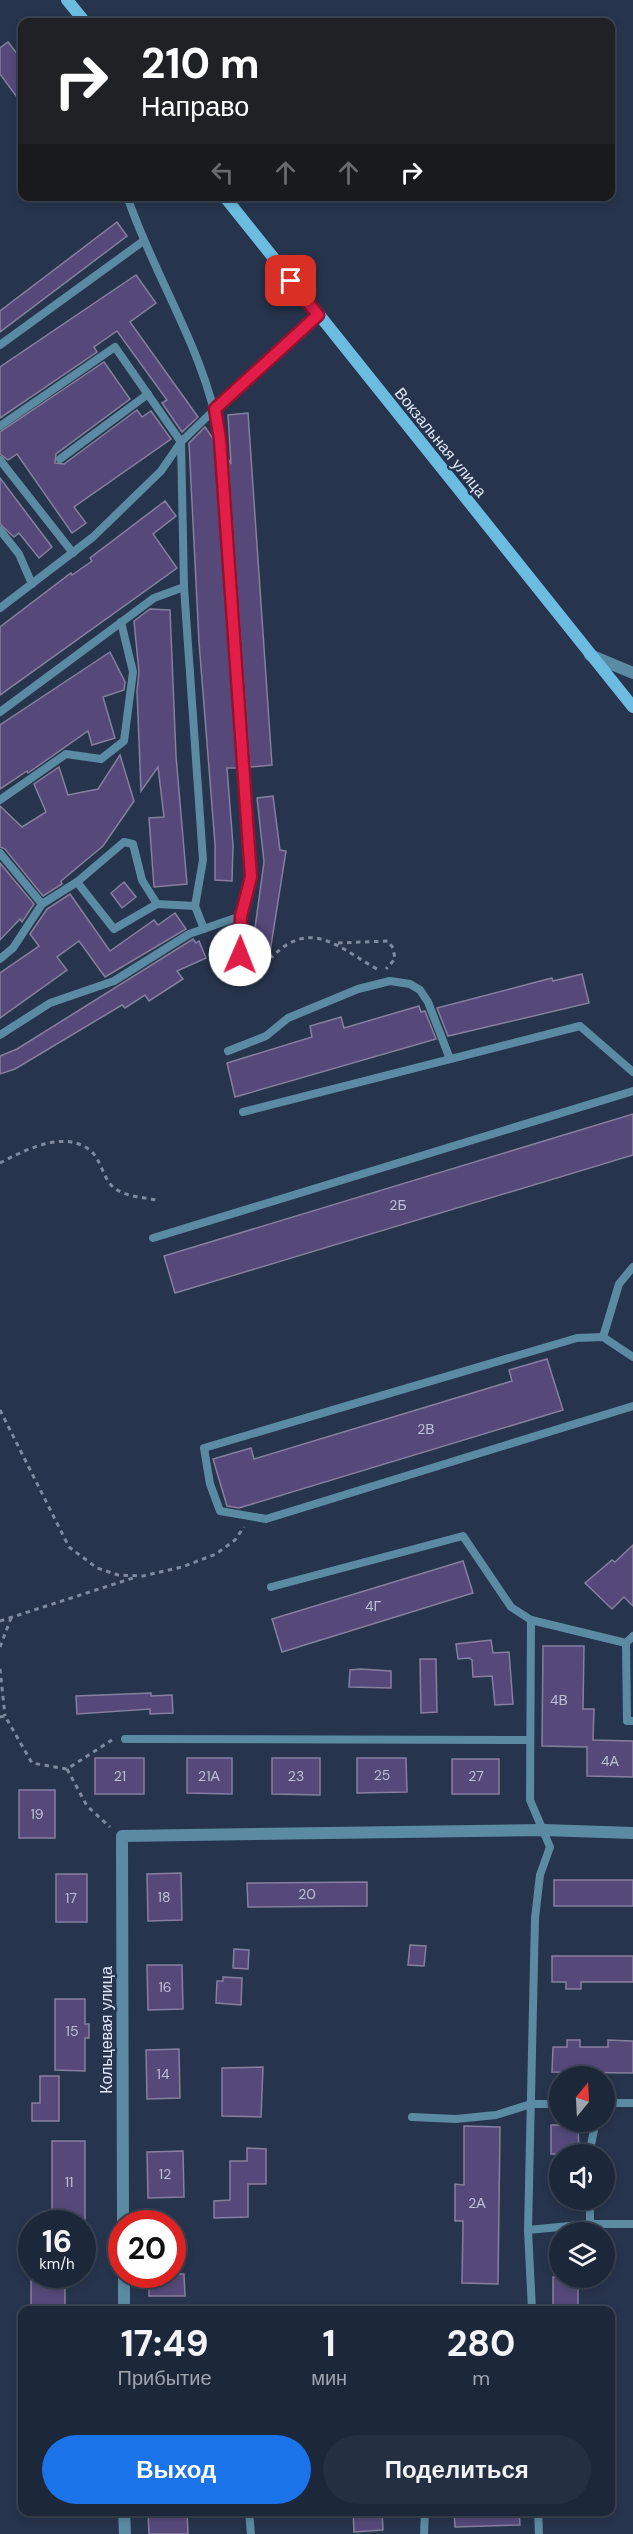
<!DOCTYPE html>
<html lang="ru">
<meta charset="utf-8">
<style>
:root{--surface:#1d273a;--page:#252f42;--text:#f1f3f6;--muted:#a0a5af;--line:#3b4454;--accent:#1a73e8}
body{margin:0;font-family:"DM Sans",sans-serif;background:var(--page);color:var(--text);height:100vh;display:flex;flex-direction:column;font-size:22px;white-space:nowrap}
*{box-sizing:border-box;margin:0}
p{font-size:20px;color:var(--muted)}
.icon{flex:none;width:33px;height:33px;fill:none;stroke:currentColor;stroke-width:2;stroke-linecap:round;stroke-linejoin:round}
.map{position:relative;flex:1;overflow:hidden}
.panel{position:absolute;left:18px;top:2306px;width:597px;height:210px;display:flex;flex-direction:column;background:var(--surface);border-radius:12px;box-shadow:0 3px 9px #0003,0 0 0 2px var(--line)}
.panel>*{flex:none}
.guide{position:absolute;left:18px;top:18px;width:597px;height:183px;border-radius:12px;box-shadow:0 3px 9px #0003,0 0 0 2px var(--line);background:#202124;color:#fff;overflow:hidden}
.needle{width:39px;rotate:18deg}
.fabs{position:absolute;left:549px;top:2066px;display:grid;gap:12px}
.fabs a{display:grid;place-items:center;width:66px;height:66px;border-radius:50%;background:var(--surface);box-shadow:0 3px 9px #0003,0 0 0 2px var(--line);font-size:30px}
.speed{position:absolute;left:18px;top:2210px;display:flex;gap:12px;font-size:30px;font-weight:700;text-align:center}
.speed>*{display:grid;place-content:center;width:78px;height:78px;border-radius:50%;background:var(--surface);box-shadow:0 3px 9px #0003,0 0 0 2px var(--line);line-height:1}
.speed small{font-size:15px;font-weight:400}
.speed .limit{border:9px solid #d22;background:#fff;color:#111}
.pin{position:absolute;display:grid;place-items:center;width:51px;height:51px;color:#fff;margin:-26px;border-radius:12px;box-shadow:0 3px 9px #0006}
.me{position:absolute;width:66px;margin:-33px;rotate:1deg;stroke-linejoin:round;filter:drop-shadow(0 0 4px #0008)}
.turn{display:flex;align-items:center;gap:21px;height:126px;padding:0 24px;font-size:27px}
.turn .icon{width:78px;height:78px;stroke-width:2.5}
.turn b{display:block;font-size:42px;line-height:51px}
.lanes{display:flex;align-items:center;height:57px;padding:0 24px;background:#0003;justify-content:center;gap:30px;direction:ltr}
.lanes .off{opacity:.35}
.eta{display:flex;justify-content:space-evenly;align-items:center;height:102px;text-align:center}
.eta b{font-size:36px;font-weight:700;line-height:42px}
.cta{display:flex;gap:12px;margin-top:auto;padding:12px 24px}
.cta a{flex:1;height:69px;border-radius:36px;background:var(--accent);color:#fff;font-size:24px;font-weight:700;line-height:69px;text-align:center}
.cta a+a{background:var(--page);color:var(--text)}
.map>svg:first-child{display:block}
</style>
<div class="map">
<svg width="633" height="2534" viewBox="0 0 633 2534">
<rect width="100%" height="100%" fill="#27344d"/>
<g fill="#56497a" stroke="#867f9e" stroke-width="1.5">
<path d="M8 42 22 60V104L0 74V48Z"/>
<path d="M117 222 127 236 0 332V311Z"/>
<path d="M136 275 156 303 130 322 198 417 182 432 162 403 167 400 117 331 94 347 97 352 0 418V367Z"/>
<path d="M104 362 130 399 56 454 55 463 64 464 137 410 142 417 151 411 171 439 74 507 86 523 72 533 17 454 8 460 0 454V432Z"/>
<path d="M248 413 272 765 250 767 228 459 231 464 228 415Z"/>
<path d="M205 427 214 440 237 768H227L233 845 232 881 215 880V844L199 642 189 443Z"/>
<path d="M0 478 52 547 39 558 19 533 14 537 0 524Z"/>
<path d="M165 501 176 516 153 534 177 568 0 695V627L71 573 72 575 92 561 90 558Z"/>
<path d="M150 609 170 610 176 756 187 884 154 887 149 818 164 817 158 767 141 791 137 691 139 672 134 621Z"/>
<path d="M110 652 125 682 124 690 103 697 115 738 92 745 88 731 28 773 27 771 0 789V725Z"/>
<path d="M120 755 134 801 103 846 61 881 62 884 43 896 5 849 0 847V806L22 827 46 812 34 784 59 767 68 795 98 789Z"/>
<path d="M273 796 280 850 286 851 270 952 252 950 264 862 257 798Z"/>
<path d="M0 863 34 904 22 922 20 919 0 940Z"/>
<path d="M124 882 136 897 122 908 111 893Z"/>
<path d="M70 894 110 951 154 920 158 925 175 913 186 929 105 977 79 941 57 957 67 970 0 1018V973L39 946 30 934 47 909Z"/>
<path d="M193 939 196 943 199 941 206 958 177 971 183 979 149 1001 145 995 125 1008 122 1005 15 1069 0 1074V1056L17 1049Z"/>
<path d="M582 974 589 1003 448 1036 437 1008 552 978 553 981Z"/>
<path d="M419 1006 421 1012 425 1011 436 1039 235 1097 227 1063 312 1037 310 1026 341 1017 344 1028Z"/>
<path d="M633 1114V1155L175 1293 164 1256Z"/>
<path d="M547 1359 563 1410 239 1508 227 1506 213 1459 251 1448 254 1459 512 1381 509 1370Z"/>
<path d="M633 1545V1606L624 1597 612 1609 585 1583 612 1560 615 1562Z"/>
<path d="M463 1561 473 1593 282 1652 272 1619Z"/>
<path d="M491 1640 493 1653 509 1652 513 1704 495 1705 492 1676 473 1677 472 1660 469 1658 458 1659 456 1644Z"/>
<path d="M543 1646H584L583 1709H594L593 1740 633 1741V1777L587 1776V1747L542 1746Z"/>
<path d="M420 1659H436L437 1712 421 1713Z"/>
<path d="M360 1669 391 1671V1688L349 1687 350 1670Z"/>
<path d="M151 1693V1696L172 1695 173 1713 150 1714V1709L77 1714 76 1696Z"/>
<rect x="95" y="1758" width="49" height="36"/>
<path d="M187 1758H232V1794L187 1793Z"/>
<path d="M272 1758H320V1795L272 1794Z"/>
<path d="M357 1758H406L407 1792 357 1793Z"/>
<rect x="452" y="1759" width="47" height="35"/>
<rect x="19" y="1790" width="36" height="48"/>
<path d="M181 1873 182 1920 148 1921 147 1874Z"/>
<rect x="56" y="1874" width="31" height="48"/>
<rect x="554" y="1880" width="79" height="26"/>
<path d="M367 1882V1906L248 1907 247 1883Z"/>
<path d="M410 1945 426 1946 424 1966 408 1965Z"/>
<path d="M234 1949 249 1950 248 1969 233 1968Z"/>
<path d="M552 1956H633V1982H581V1989H566V1982H552Z"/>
<path d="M147 1965H182L183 2009 148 2010Z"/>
<path d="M223 1977 242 1978 241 2005 216 2003 217 1981H223Z"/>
<path d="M55 1999H85V2024H89V2038H85V2071L55 2070Z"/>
<path d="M567 2040H580V2047H608V2040L633 2041V2073L552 2072 553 2047H567Z"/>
<path d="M179 2049 180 2098 147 2099 146 2050Z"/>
<path d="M263 2067 261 2117 222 2116V2068Z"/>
<path d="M40 2076H59V2121H32V2103H40Z"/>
<path d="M551 2125H578L579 2154H551Z"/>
<path d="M464 2126 500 2127 498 2284 462 2283 463 2221H455V2184L464 2185Z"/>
<rect x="52" y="2141" width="33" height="82"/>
<path d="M247 2148 266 2149V2184H248V2217L214 2218V2201L230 2200V2161H247Z"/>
<path d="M183 2151 184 2197 148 2198 147 2152Z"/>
<rect x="31" y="2274" width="34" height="36"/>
<path d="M149 2274H184L185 2296H149Z"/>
<rect x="553" y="2277" width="25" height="33"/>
<path d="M148 2511H187L188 2534H149Z"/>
<path d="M353 2511H382L383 2530 354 2532Z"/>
<path d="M454 2511H519L520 2525 455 2527Z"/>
</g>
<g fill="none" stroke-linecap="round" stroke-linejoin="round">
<g stroke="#7f8a9f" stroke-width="3" stroke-dasharray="4.5 4.5" stroke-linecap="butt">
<path d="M338 943 388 941 393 948 395 959 386 969"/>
<path d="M251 956 272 957C312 916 341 950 379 970"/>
<path d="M0 1163C25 1150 65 1129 91 1151 101 1160 103 1178 113 1187 125 1197 142 1197 157 1200"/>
<path d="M0 1410 69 1547 97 1568 118 1575 143 1576 182 1567 216 1554 235 1540 244 1527"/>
<path d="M0 1621 136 1577"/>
<path d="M0 1647 11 1618"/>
<path d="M0 1669 5 1716"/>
<path d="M0 1717 5 1716 32 1763 67 1769 112 1740"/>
<path d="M67 1769 87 1806 110 1827"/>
</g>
<g stroke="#5b8ba2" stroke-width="8">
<path d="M127 196C155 279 206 352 220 439L251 877 241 916 240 955"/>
<path d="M0 345 142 242"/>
<path d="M0 426 115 347 181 442 184 587 203 860 195 906 204 929"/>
<path d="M60 459 148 394"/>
<path d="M0 460 73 553"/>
<path d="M0 530 19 554 32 584"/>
<path d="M0 608 93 537 161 471 181 442 215 409 318 315"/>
<path d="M0 712 154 598 184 587"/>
<path d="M0 800 66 754 101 759 124 741 133 672 121 622"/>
<path d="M0 853 42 904"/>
<path d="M77 882 114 929 157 904"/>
<path d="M0 959 13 948 42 904 77 882 124 842 133 844 142 880 157 904 195 906"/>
<path d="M0 1035 50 1003 114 981 189 934 241 916"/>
<path d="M228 1051 266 1036 288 1018 358 989 390 981 410 984 420 990 428 1002 450 1059"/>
<path d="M243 1112 580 1026 633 1072"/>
<path d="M153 1238 633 1091"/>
<path d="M603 1337 619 1284 633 1267"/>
<path d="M633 1357 603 1337 577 1338 204 1448 210 1484 220 1511 266 1519 633 1406"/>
<path d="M271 1587 463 1536 511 1607 531 1620 626 1643 633 1636"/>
<path d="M531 1620 530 1800 550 1847 540 1875 535 1918 528 2230 532 2310"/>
<path d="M626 1643 627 1721H633"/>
<path d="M125 1739 530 1740"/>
<path d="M604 2103H633"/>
<path d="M412 2117 456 2119 496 2115 531 2104H560"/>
<path d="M589 2154 596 2121"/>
<path d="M590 2199V2224"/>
<path d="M528 2230 590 2224H633"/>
<path d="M249 2511 251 2534"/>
<path d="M538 2511 539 2534"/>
<path d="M424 2534 425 2511"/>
</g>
<g stroke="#5b8ba2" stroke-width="12">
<path d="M590 655 633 673"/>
<path d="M123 2223 122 1836 544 1830 633 1833"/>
<path d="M124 2274V2310"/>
<path d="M124 2511 125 2534"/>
</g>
<g stroke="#6cbce2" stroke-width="12">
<path d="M67 0 85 22"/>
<path d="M224 196 633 707"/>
</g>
</g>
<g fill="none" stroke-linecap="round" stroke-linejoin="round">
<g stroke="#92132f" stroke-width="15">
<path id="route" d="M240 955 241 916 251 877 220 439 215 409 318 315 291 281"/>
</g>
<use href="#route" stroke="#e11d48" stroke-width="10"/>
</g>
<g text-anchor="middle" stroke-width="4.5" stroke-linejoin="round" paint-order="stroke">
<g font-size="14" fill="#bdc0d8">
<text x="398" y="1210">2Б</text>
<text x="426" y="1434">2В</text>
<text x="373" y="1611">4Г</text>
<text x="559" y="1705">4В</text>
<text x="610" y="1766">4А</text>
<text x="382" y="1780">25</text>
<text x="120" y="1781">21</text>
<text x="209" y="1781">21А</text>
<text x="296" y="1781">23</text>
<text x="476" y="1781">27</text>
<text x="37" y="1819">19</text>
<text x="307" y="1899">20</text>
<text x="164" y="1902">18</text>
<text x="71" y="1903">17</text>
<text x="165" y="1992">16</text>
<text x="72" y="2036">15</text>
<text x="163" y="2079">14</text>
<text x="165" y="2179">12</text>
<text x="69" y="2187">11</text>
<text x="477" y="2208">2А</text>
</g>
<g font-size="16" fill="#dfe7f8" stroke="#27344d">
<text transform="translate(441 442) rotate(51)" y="6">Вокзальная улица</text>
<text transform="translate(106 2030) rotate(-90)" y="6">Кольцевая улица</text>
</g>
</g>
</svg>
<div class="fabs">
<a><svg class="needle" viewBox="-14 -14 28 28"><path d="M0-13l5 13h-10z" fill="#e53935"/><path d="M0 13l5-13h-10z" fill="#a0a5af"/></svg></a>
<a><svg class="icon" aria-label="sound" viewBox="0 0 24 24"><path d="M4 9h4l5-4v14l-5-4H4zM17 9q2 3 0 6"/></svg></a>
<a><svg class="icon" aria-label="layers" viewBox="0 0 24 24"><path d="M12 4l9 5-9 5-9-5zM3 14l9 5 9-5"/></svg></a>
</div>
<div class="speed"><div>16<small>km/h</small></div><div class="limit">20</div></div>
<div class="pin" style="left:291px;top:281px;background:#d93025"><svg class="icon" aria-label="arrive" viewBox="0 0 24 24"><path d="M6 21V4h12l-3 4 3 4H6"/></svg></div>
<svg class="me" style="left:240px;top:955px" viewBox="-20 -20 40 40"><circle r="19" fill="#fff"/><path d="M0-13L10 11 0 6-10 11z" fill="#e11d48"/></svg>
<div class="guide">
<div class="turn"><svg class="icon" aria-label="right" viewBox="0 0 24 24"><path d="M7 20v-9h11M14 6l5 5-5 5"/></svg><div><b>210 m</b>Направо</div></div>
<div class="lanes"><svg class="icon off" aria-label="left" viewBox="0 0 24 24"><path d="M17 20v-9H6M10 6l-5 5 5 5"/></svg><svg class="icon off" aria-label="ahead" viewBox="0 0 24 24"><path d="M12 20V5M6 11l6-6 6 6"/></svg><svg class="icon off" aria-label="ahead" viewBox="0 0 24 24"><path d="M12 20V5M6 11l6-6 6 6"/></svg><svg class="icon" aria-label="right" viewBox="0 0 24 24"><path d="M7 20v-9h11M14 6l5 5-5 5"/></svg></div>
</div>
<section class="panel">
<div class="eta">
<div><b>17:49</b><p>Прибытие</p></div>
<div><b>1</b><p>мин</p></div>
<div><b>280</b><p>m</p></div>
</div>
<div class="cta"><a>Выход</a><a>Поделиться</a></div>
</section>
</div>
